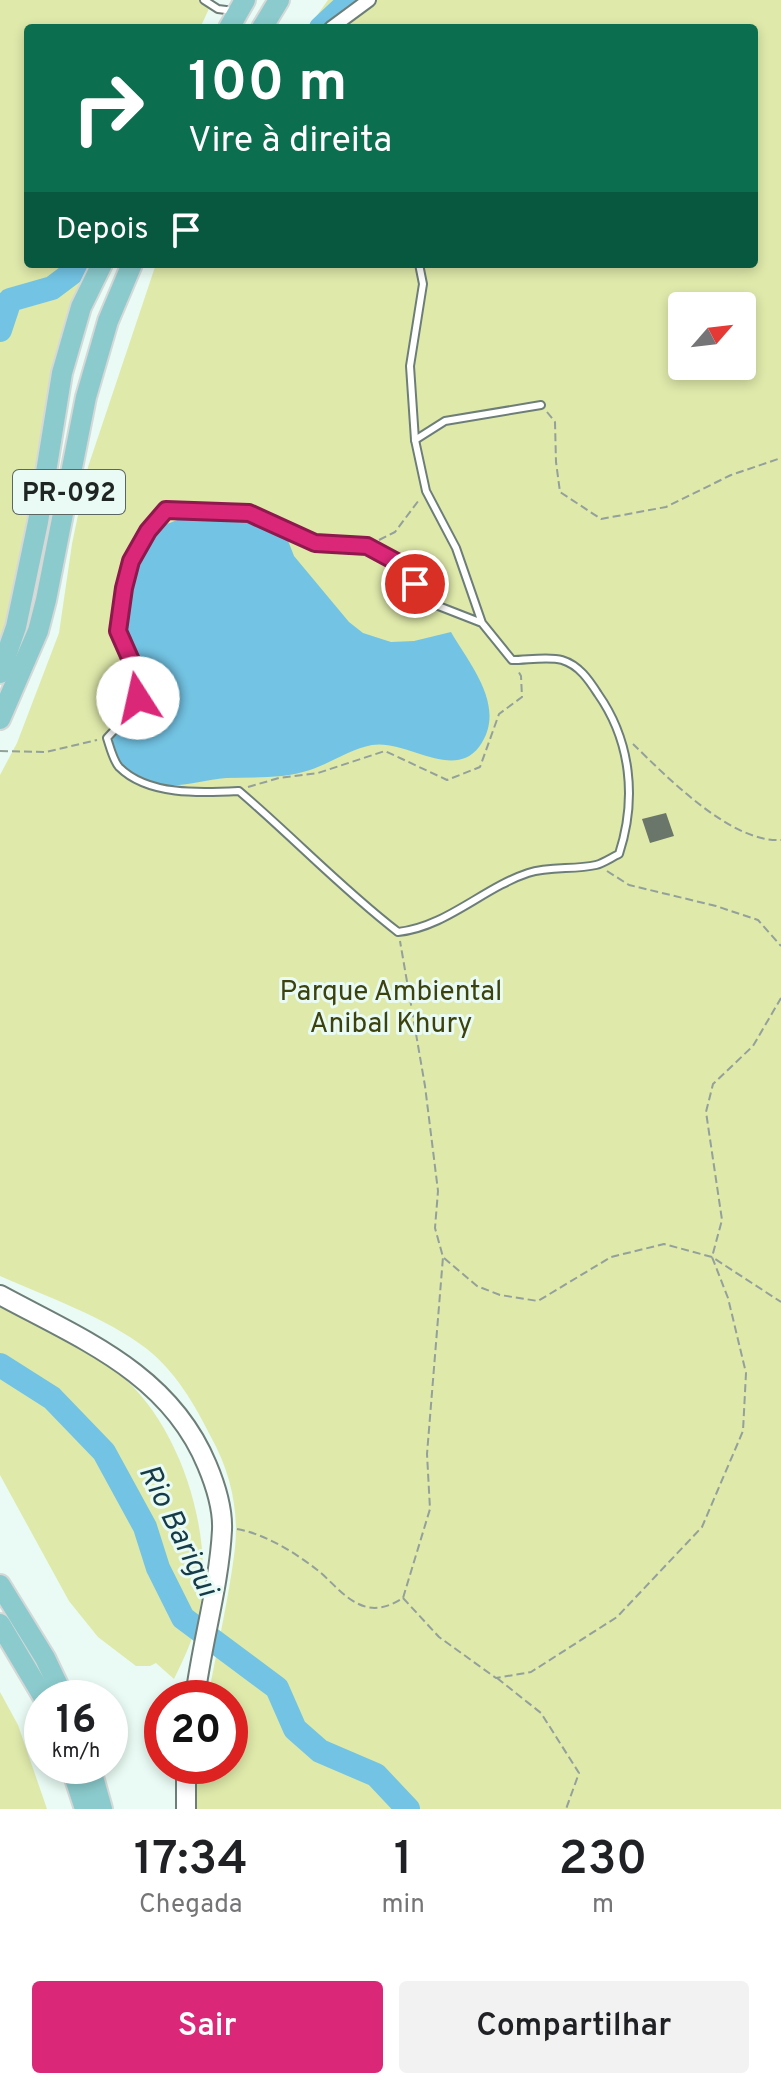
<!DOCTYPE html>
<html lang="pt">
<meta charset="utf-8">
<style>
:root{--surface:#fff;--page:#f2f2f2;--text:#202124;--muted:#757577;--accent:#db2777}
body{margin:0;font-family:Overpass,sans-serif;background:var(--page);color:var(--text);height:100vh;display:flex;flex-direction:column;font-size:30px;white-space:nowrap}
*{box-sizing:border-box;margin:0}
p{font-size:26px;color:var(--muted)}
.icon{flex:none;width:44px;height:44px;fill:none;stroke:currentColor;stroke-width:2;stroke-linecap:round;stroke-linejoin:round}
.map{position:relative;height:1809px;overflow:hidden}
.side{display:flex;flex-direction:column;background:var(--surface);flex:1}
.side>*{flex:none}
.banner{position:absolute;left:24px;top:24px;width:734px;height:244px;border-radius:8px;box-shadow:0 4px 12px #0003;background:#0b6e4f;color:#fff;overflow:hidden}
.needle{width:52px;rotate:62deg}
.buttons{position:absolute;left:668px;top:292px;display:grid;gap:16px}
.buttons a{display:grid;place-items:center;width:88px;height:88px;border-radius:8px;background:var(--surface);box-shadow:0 4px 12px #0003;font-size:40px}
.speed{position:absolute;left:24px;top:1680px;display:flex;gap:16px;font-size:40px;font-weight:700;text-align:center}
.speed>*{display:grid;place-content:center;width:104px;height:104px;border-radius:50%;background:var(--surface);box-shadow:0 4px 12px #0003;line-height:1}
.speed small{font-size:20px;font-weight:400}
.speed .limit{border:12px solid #d22;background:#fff;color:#111}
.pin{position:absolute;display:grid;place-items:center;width:68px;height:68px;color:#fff;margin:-34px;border:4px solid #fff;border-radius:50%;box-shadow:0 2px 8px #0007}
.me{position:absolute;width:88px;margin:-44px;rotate:350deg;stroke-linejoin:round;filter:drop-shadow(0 0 6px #0008)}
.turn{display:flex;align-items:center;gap:28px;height:168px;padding:0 32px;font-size:36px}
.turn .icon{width:104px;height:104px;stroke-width:2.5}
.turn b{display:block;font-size:56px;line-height:68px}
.then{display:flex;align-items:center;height:76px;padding:0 32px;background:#0003;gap:16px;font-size:30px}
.eta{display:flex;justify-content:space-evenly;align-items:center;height:136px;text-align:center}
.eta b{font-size:48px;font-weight:600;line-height:56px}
.cta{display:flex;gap:16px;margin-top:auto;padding:16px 32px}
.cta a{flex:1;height:92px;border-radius:8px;background:var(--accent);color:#fff;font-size:32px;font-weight:600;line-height:92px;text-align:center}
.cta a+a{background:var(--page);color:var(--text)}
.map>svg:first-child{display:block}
</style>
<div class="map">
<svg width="781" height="1809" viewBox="0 0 781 1809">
<rect width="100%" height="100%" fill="#e9fbf4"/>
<g fill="#dfe9aa" fill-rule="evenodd">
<path d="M0 0H213L200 28H28V264H97L16 589 0 644Z"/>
<path d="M328 0H781V1809H196L194 1766H230V1698H208C217 1648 229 1598 235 1548 239 1509 230 1471 211 1437 195 1405 176 1372 147 1349 104 1316 49 1298 0 1276V775L17 743 59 633 72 544 88 467 156 264H754V28H308ZM682 306H742V366H682Z"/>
<path d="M0 1307C39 1327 83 1345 117 1372 182 1424 218 1542 197 1622 192 1642 183 1660 174 1679L156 1663 150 1666H136L98 1637 69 1601 0 1475Z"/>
<path d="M0 1692 18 1725 47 1809H0Z"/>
</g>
<path fill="#73c4e4" d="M220 509 278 515 294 556 349 622 363 633 391 642 414 641 451 632C470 665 508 708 479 747 453 781 406 739 372 745 350 749 331 763 310 770 282 779 255 777 226 778 203 780 178 789 154 784 142 782 126 775 119 764 105 744 118 714 121 693 126 665 118 637 116 609 110 541 164 519 220 509Z"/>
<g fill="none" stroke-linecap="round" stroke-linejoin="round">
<g stroke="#73c4e4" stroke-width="24">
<path d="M321 28 351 0"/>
<path d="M0 330 10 300 52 288 84 264"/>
<path d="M0 1365 52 1398 104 1452 145 1527 158 1568 183 1618 277 1688 295 1729 320 1751 376 1775 408 1809"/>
</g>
</g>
<path fill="#6b766a" d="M666 813 674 836 650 843 642 819Z"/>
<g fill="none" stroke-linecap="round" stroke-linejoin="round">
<g stroke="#6d7e78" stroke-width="10">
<g id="service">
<path d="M204 0 218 9 234 11"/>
<path d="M419 264 423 284 410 366 415 440 426 491 456 548 482 623 512 660C527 660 549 656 562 660 579 665 589 680 598 694 631 741 637 799 619 854 612 857 604 863 596 865 574 870 550 866 528 873 483 888 446 927 398 932 342 889 293 837 239 791 201 793 148 796 119 767 113 760 110 747 107 738 138 705 146 694 128 651 125 644 119 636 119 628 117 583 137 543 166 510L249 513 315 543 367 546 406 567 423 600 482 623"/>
<path d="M415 440 445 421 541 405"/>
</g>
</g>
<g stroke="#6d7e78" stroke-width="16">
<path id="minor" d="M331 28 369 0"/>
</g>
<g stroke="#6d7e78" stroke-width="22">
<g id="secondary">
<path d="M0 1295C81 1339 169 1373 207 1465 215 1484 223 1508 222 1530 219 1587 202 1641 195 1698"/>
<path d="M186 1809V1766"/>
</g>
</g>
<g stroke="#d6d8d7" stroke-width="24">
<g id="primary">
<path d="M229 28 245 0"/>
<path d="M262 28 279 0"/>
<path d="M0 673 16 627 38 522 62 373 81 307 102 264"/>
<path d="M0 719 38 631 46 600 86 397 108 321 132 264"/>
<path d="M0 1585 45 1658 64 1698"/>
<path d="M0 1624 44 1698"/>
<path d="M71 1766 85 1809"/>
<path d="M90 1766 102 1809"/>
</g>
</g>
<g stroke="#93a09b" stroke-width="2" stroke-dasharray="8 4" stroke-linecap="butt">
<path d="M547 412 555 422 556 462 560 492 601 519 666 507 731 475 781 458"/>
<path d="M379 540 395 532 419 500"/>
<path d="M633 744C667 777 731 843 781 840"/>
<path d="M0 751 46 752 97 740"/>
<path d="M248 787 279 778 318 773 385 751 447 780 480 767 499 714 522 697 521 676 517 669"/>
<path d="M607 871 629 885 716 906 758 920 781 946"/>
<path d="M444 1258 477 1286 500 1295 538 1301 611 1257 664 1244 712 1257 781 1302"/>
<path d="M237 1529C265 1534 294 1552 316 1569 332 1581 346 1602 367 1607 380 1610 392 1605 403 1598L430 1509 427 1454 443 1257 435 1228 438 1191 425 1086 400 941"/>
<path d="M403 1598 439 1637 496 1678 531 1672 617 1617 702 1527 743 1431 746 1373 728 1298 712 1257 722 1220 706 1112 713 1084 753 1046 781 998"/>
<path d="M497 1678 541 1713 579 1773 566 1809"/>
</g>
<use href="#service" stroke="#fff" stroke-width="6"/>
<use href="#minor" stroke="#fff" stroke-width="12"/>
<use href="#secondary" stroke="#fff" stroke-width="18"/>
<use href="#primary" stroke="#8bcbcd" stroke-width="20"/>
</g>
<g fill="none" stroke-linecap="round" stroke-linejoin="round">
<g stroke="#8e194d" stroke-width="20">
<path id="route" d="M138 698 137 674 118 631 124 588 131 561 148 531 166 510 249 513 315 543 367 546 406 567 415 584"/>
</g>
<use href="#route" stroke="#db2777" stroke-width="14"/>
</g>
<g text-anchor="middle" stroke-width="6" stroke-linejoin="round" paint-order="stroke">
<rect fill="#e9fbf4" stroke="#5b6561" stroke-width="2" x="13" y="470" width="112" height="44" rx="6"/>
<g font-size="26" font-weight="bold" fill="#1e2522">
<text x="69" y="501">PR-092</text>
</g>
<g font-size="28" fill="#3c420d" stroke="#e9fbf4">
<text x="391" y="1000">Parque Ambiental<tspan x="391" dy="32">Anibal Khury</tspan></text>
</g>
<g font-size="30" font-style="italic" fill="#153b48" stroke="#e9fbf4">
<text transform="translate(179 1530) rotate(64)" y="10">Rio Barigui</text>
</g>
</g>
</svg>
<div class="buttons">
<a><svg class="needle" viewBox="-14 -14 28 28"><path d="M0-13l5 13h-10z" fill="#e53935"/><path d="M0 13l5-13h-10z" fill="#757577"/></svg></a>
</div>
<div class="speed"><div>16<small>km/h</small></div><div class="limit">20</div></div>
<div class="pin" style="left:415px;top:584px;background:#d93025"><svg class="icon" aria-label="arrive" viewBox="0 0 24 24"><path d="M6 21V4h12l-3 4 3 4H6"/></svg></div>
<svg class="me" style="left:138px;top:698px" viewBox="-20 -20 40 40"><circle r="19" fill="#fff"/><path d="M0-13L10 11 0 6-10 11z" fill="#db2777"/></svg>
<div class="banner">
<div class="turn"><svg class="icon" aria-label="right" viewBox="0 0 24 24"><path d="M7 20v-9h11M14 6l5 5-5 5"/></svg><div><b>100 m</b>Vire à direita</div></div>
<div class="then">Depois<svg class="icon" aria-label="arrive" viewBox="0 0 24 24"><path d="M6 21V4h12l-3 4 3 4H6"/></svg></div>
</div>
</div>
<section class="side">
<div class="eta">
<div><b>17:34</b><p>Chegada</p></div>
<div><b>1</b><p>min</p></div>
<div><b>230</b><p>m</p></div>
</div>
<div class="cta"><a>Sair</a><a>Compartilhar</a></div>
</section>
